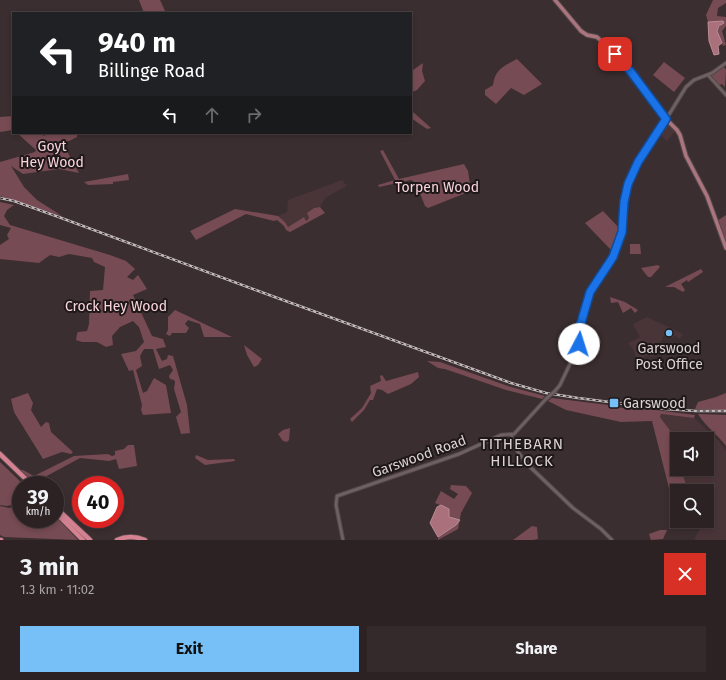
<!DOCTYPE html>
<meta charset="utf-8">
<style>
:root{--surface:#2c2224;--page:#342a2c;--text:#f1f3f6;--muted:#a6a4a6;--line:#483f41;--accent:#76c0f7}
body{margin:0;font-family:"Fira Sans",sans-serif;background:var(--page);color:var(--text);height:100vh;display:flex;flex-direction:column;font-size:15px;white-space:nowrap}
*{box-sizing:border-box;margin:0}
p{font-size:13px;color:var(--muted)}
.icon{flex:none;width:22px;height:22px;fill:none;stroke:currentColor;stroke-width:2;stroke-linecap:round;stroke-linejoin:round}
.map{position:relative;height:540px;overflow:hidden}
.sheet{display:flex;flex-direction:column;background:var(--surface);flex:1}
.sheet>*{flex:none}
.banner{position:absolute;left:12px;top:12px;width:400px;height:122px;border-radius:0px;box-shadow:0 2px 6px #0003,0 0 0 1px var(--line);background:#202124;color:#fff;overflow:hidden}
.controls{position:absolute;left:670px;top:432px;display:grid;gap:8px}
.controls a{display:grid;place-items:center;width:44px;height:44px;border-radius:0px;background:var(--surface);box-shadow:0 2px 6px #0003,0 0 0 1px var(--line);font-size:20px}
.speed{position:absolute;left:12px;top:476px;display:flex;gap:8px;font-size:20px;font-weight:700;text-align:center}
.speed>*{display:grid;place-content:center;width:52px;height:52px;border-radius:50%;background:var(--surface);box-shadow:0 2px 6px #0003,0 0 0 1px var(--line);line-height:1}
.speed small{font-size:10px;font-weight:400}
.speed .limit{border:6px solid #d22;background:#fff;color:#111}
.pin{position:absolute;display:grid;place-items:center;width:34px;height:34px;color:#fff;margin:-17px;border-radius:8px;box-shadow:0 2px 6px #0006}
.me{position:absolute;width:44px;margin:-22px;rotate:5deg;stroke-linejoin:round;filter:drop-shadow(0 0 3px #0008)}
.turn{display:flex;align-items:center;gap:14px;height:84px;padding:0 20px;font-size:18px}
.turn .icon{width:52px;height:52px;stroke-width:2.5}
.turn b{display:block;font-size:28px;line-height:34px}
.lanes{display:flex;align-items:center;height:38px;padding:0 20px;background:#0003;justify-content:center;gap:20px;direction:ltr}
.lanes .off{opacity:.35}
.round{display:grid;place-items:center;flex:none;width:42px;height:42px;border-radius:0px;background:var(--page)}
.head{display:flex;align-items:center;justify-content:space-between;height:68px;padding:0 20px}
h1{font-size:24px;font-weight:700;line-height:30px}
.action{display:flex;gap:8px;margin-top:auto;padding:8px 20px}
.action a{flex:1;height:46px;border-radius:0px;background:var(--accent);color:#111;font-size:16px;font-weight:700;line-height:46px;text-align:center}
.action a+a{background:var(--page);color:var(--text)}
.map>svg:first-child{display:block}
</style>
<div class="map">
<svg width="726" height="540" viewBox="0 0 726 540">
<rect width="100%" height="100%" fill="#3b2e30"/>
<g fill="#493538">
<path d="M667 122 676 130 667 141 659 133Z"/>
<path d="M342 180 347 186 325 198 320 207 314 208 308 213 309 218 305 221 304 217 288 227 285 222 278 216 287 212 288 200Z"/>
<path d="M647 317 683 334 680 339 674 335 673 338 664 335 654 356 651 357 650 355 637 360 633 349 628 343 640 337 633 324Z"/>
<path d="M661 414 694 418 718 440 726 451V540H695V538L702 525V521H707V491H701L700 489 694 491H688L681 469H707V439L677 440 660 417Z"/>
</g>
<g fill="#774b53">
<path d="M139 0H160L166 13H144Z"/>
<path d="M713 0H726V3L718 8 717 16 726 17V26L722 31 726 45 723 46 717 31 723 21 708 22 706 15Z"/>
<path d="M517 59 542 84 524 95 511 88 496 104 485 95V90L493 85C495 69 504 66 517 59Z"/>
<path d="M664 62 685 78 674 92 653 75Z"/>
<path d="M423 63 422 71 425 81 417 90 412 92 413 97 411 99 413 70Z"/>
<path d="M724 67 726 70 725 87 722 84 719 85 711 76Z"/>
<path d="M411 112H413L431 128 427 129 411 118Z"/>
<path d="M13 116V130L0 132V117Z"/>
<path d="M17 133H41L44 136 49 133H77V137L63 144 79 173 59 169 23 174 11 166 24 187 37 200 62 216 0 196V162L35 152 36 150Z"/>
<path d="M383 150 399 179 464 164 468 171 471 191 428 208 425 206 416 183 411 180 379 187 378 185 395 180 380 151Z"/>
<path d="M128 174 129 180 113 182V184L88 185 84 182Z"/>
<path d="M0 202 14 205 7 210 4 216 10 225 110 255 126 261 135 269 127 277 133 280 138 275 147 289 133 295 152 336 163 339 166 347 156 349 162 361 167 359 168 355 173 356 187 405 190 433 181 434 176 417 181 412 174 389 175 382 174 380 170 379 169 376 173 370 170 365 159 369 153 349H144L140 356 142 366 136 370 143 393 147 391 154 378 166 385 171 413 143 415 141 410 142 405 133 370 129 371 121 354 136 351 144 342 139 327 133 321 120 327 112 336 113 345 106 347 97 342H82L76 340 77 334 78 332 87 331 89 324 90 291 103 290 105 267 94 262 92 258 69 254 59 257 50 255 39 263 0 259V245L9 239 7 235 11 228 0 225Z"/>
<path d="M320 207 325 213 290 232 286 230 284 226 277 220 274 221 246 214 196 240 190 231 235 209 278 216 285 222 288 227 304 217 306 221 309 218 307 213 314 208Z"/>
<path d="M603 211 621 230 614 253 585 223Z"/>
<path d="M726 215V245L717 221Z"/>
<path d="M630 244H640L641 254H630Z"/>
<path d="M658 265 660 267 651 277H648L641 268Z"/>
<path d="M701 269 703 272 688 282 687 280 681 284 685 290 683 292 674 287H665Z"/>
<path d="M610 297 625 302 638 310 635 313 631 308 623 313 618 302 611 303Z"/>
<path d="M175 310 232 337H204L200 324 188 320 185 324 189 328 186 333H172L170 336 166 334 168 330V317Z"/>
<path d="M594 337 599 350 588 355 590 350 587 339Z"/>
<path d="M244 345 262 359 258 365 254 367 247 355Z"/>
<path d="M427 361 440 362 511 387 545 396 542 399 506 390 445 369 438 368Z"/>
<path d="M418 372 419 377 411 384 388 394 382 390 377 389 373 400H370L364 410 352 422 350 419 362 408 371 393 370 386 381 381 380 376 382 375 386 381Z"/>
<path d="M28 393 33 403 31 410 41 427 46 422 49 423 51 432 73 452 71 454 62 452 43 459 14 412 11 399Z"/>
<path d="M726 393V410L695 409 698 402 716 397Z"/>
<path d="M552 398 608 405 610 406 623 408 625 406 695 415 694 418 661 414 660 417 677 440V446L675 447 677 453V469H681L688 491H677V498L672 500 652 421 621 422 566 410 548 401Z"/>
<path d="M698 414 726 415V446C718 435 705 426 698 414Z"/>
<path d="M290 428 289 440 287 442 283 441 278 434 283 430Z"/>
<path d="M128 445H134L137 466 119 469 116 459 109 461 80 458 32 484 18 470H23L34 476 74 456 108 454 112 456 115 455V451L124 449Z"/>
<path d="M196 455 208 460 234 459 235 461 205 465 195 458Z"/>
<path d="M0 462 24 485H21V503L7 506 0 505Z"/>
<path d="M451 485 466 486 472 493 461 513 458 529 438 540V537L456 525 448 517 449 509 435 503 441 491 454 499 458 494 450 489Z"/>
<path d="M21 505V519H55V516L78 540 4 537 0 535V506L9 508Z"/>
<path d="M532 526 537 527 538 539 533 540H513Z"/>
<path d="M660 530H667L663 539 651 540 649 534Z"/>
</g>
<g fill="#aa707b" stroke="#b98d95">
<path d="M723 21 724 23 719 26 717 31 722 43 718 46 719 54 714 55 709 41 708 22Z"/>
<path d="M441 505 449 509V517L460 520 456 525 438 537 430 523 437 507Z"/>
</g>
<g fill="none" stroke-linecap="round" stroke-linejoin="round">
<g stroke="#564b4c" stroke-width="4.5">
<g id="minor">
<path d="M708 75 726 95"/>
<path d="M555 391 560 385 578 347 581 323 590 293 613 257 623 229 625 197 632 175 651 141 665 121 686 87 694 80 712 73 726 63"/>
<path d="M511 435 516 449 527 464 573 508 601 529 612 540"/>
<path d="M343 540 336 505 337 496 459 454 501 435 514 434 546 399"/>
</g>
</g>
<g stroke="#564b4c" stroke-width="5.5">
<path id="major" d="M555 0 581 31 587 35 597 37 615 54 631 72 664 117 677 130 680 135 686 156 707 196 726 248"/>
</g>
<g stroke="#564b4c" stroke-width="6">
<g id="highway">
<path d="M0 454 32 485"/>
<path d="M55 507 90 540"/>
<path d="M55 512 83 540"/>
<path d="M0 540H1"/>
<path d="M117 540C126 536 135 536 145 540"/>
</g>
</g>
<use href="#minor" stroke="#6f6062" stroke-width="2.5"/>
<use href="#major" stroke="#ac747e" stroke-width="3.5"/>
<use href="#highway" stroke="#d48191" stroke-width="4.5"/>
<g stroke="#c3babb" stroke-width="2.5">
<path id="rail" d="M0 198 14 201 56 216 272 296 511 383 546 393 578 398 665 409 696 411H726"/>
</g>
<use href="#rail" stroke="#1e1819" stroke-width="1" stroke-dasharray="3" stroke-linecap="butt"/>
<g stroke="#564b4c" stroke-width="4.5" stroke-linecap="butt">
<path id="minor-bridge" d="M546 399 555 391"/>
</g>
<use href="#minor-bridge" stroke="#6f6062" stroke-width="2.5"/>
</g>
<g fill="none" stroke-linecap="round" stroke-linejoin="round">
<g stroke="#114b97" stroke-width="10">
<path id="route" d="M579 344 581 323 590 292 613 257 622 232 624 202 628 184 638 162 666 119 631 72 615 54"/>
</g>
<use href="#route" stroke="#1a73e8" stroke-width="7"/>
</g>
<g fill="#76c0f7" stroke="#1e1819" stroke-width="1.5">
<circle cx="669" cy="333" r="4"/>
<rect x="609" y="398" width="10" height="10" rx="2"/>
</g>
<g text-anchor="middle" stroke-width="4" stroke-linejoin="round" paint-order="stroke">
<g font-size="14" fill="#fad5db" stroke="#1e1819">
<text x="52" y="151">Goyt<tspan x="52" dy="16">Hey Wood</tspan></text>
<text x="437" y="192">Torpen Wood</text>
<text x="116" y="311">Crock Hey Wood</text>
</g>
<g font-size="14" fill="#dbd2d3" stroke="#1e1819">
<text x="669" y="353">Garswood<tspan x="669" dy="16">Post Office</tspan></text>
<text x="623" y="408" text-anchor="start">Garswood</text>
</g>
<g font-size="14" fill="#dbd2d3" stroke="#1e1819">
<text transform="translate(419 456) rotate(-20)" y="5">Garswood Road</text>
</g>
<g font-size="15" letter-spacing="1" fill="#dbd2d3" stroke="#1e1819">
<text x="522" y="449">TITHEBARN<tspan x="522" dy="17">HILLOCK</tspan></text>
</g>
</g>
</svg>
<div class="controls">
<a><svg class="icon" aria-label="sound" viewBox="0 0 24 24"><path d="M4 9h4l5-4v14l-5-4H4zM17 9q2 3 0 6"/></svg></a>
<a><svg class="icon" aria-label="search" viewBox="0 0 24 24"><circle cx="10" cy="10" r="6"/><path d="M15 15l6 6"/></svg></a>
</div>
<div class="speed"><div>39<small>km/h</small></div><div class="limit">40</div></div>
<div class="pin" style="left:615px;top:54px;background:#d93025"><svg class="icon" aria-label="arrive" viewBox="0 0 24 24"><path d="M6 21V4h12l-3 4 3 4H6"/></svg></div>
<svg class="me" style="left:579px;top:344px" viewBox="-20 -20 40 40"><circle r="19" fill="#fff"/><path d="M0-13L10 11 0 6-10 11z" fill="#1a73e8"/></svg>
<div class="banner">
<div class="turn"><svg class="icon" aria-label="left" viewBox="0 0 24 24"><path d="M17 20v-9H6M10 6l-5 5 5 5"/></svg><div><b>940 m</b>Billinge Road</div></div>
<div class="lanes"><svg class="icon" aria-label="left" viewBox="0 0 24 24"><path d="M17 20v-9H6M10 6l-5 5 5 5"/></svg><svg class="icon off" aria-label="ahead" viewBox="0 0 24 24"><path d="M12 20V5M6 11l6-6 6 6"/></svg><svg class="icon off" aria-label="right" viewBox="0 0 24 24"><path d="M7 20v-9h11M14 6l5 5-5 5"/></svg></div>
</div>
</div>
<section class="sheet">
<div class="head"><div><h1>3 min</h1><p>1.3 km · 11:02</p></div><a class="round" style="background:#d93025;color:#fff"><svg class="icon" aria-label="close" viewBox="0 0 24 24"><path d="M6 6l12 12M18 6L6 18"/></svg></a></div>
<div class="action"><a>Exit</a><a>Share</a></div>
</section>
